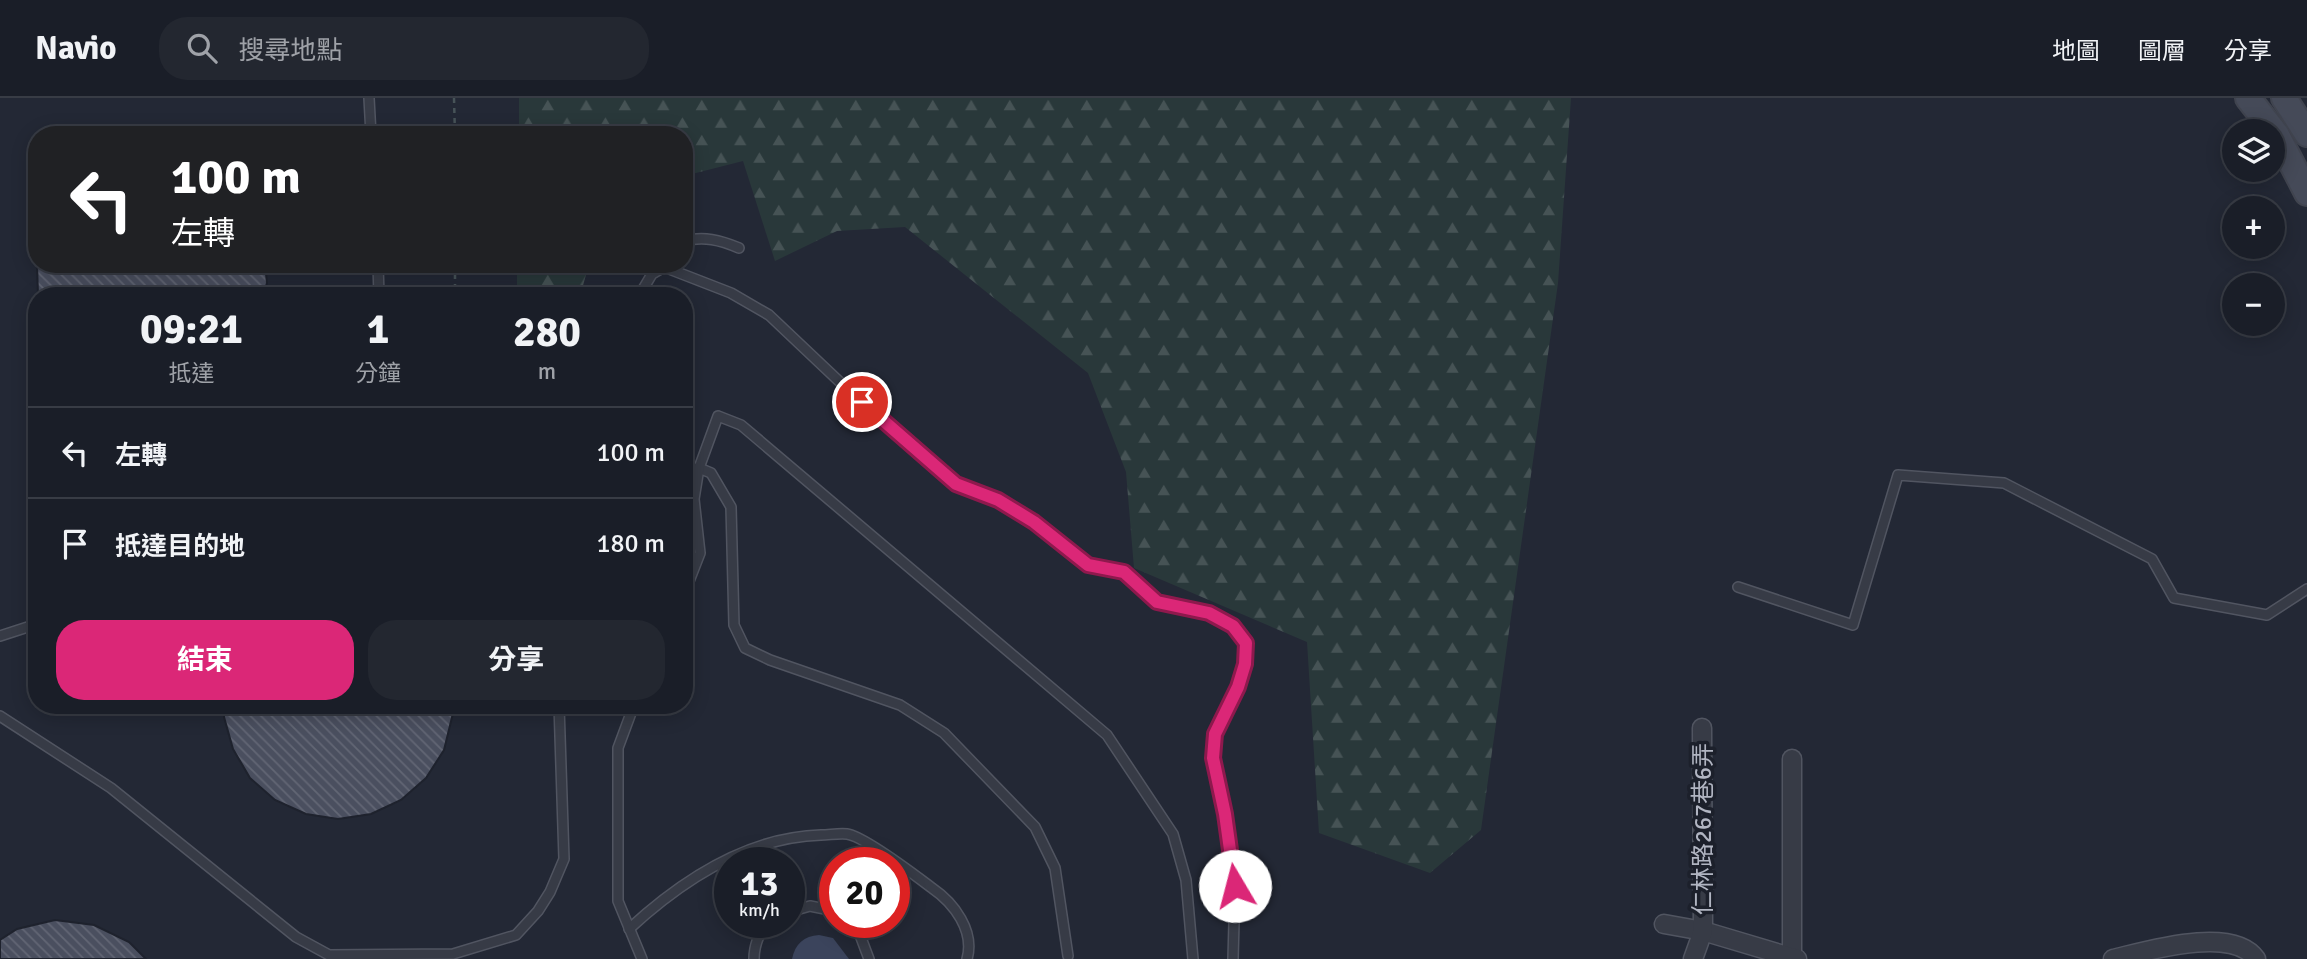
<!DOCTYPE html>
<html lang="zh-TW">
<meta charset="utf-8">
<style>
:root{--surface:#1a1e28;--page:#232730;--text:#f1f3f6;--muted:#9fa2a8;--line:#383c45;--accent:#db2777}
body{margin:0;font-family:Signika,"Noto Sans TC",sans-serif;background:var(--page);color:var(--text);height:100vh;display:flex;flex-direction:column;font-size:26px;white-space:nowrap}
*{box-sizing:border-box;margin:0}
p{font-size:23px;color:var(--muted)}
.icon{flex:none;width:38px;height:38px;fill:none;stroke:currentColor;stroke-width:2;stroke-linecap:round;stroke-linejoin:round}
.map{position:relative;flex:1;overflow:hidden}
.panel{position:absolute;left:28px;top:189px;width:665px;height:427px;display:flex;flex-direction:column;background:var(--surface);border-radius:28px;box-shadow:0 4px 18px #0003,0 0 0 2px var(--line)}
.panel>*{flex:none}
.guide{position:absolute;left:28px;top:28px;width:665px;height:147px;border-radius:28px;box-shadow:0 4px 18px #0003,0 0 0 2px var(--line);background:#202124;color:#fff;overflow:hidden}
.tools{position:absolute;left:2222px;top:21px;display:grid;gap:14px}
.tools a{display:grid;place-items:center;width:63px;height:63px;border-radius:50%;background:var(--surface);box-shadow:0 4px 18px #0003,0 0 0 2px var(--line);font-size:35px}
.speed{position:absolute;left:714px;top:749px;display:flex;gap:14px;font-size:35px;font-weight:700;text-align:center}
.speed>*{display:grid;place-content:center;width:91px;height:91px;border-radius:50%;background:var(--surface);box-shadow:0 4px 18px #0003,0 0 0 2px var(--line);line-height:1}
.speed small{font-size:18px;font-weight:400}
.speed .limit{border:10px solid #d22;background:#fff;color:#111}
.pin{position:absolute;display:grid;place-items:center;width:60px;height:60px;color:#fff;margin:-30px;border:4px solid #fff;border-radius:50%;box-shadow:0 2px 7px #0007}
.me{position:absolute;width:77px;margin:-38px;rotate:352deg;stroke-linejoin:round;filter:drop-shadow(0 0 5px #0008)}
.turn{display:flex;align-items:center;gap:24px;height:147px;padding:0 28px;font-size:32px}
.turn .icon{width:91px;height:91px;stroke-width:2.5}
.turn b{display:block;font-size:49px;line-height:60px}
.eta{display:flex;justify-content:space-evenly;align-items:center;height:119px;text-align:center}
.eta b{font-size:42px;font-weight:700;line-height:49px}
.primary-button{display:flex;gap:14px;margin-top:auto;padding:14px 28px}
.primary-button a{flex:1;height:80px;border-radius:28px;background:var(--accent);color:#fff;font-size:28px;font-weight:700;line-height:80px;text-align:center}
.primary-button a+a{background:var(--page);color:var(--text)}
ul{padding:0;list-style:none}
li{display:flex;align-items:center;gap:21px;height:91px;padding:0 28px;border-top:2px solid var(--line)}
li div{flex:1}
li b{display:block;font-size:26px}
li em{font-style:normal}
header{display:flex;align-items:center;gap:42px;box-sizing:border-box;height:98px;padding:0 35px;background:var(--surface);border-bottom:2px solid var(--line)}
header strong{font-size:33px}
nav{display:flex;gap:38px;margin-inline-start:auto;font-size:24px}
.search{width:490px;height:63px;background:var(--page);display:flex;align-items:center;gap:18px;box-sizing:border-box;padding:0 24px;border-radius:28px;color:var(--muted);font-size:26px}
.map>svg:first-child{display:block}
</style>
<header>
<strong>Navio</strong>
<div class="search"><svg class="icon" aria-label="search" viewBox="0 0 24 24"><circle cx="10" cy="10" r="6"/><path d="M15 15l6 6"/></svg>搜尋地點</div>
<nav><a>地圖</a><a>圖層</a><a>分享</a></nav>
</header>
<div class="map">
<svg width="2307" height="861" viewBox="0 0 2307 861">
<defs>
<pattern id="forest-firs" width="22" height="20" patternUnits="userSpaceOnUse" patternTransform="scale(1.75)"><rect width="22" height="20" fill="#29383a"/><path d="M5 1l3.5 6h-7zM16 11l3.5 6h-7z" fill="#465355"/></pattern>
<pattern id="building-back-hatch" width="6" height="6" patternUnits="userSpaceOnUse" patternTransform="scale(1.75)"><rect width="6" height="6" fill="#4a4f5f"/><path d="M-1 5l2 2M0 0l6 6M5-1l2 2" fill="none" stroke="#626674"/></pattern>
</defs>
<rect width="100%" height="100%" fill="#232835"/>
<g fill="url(#forest-firs)">
<path d="M519 0H1571L1558 185 1481 732 1430 775 1319 735 1307 544 1134 470 1126 374 1088 275 905 129 837 133 775 163 743 63 684 78V37H519Z"/>
<path d="M517 166H589L580 198H517Z"/>
</g>
<path fill="#3b445c" d="M819 837 833 840 849 861H792C795 846 804 838 819 837Z"/>
<g fill="url(#building-back-hatch)" stroke="#1e222d" stroke-width="2">
<path d="M37 166H265L267 185 263 198H38Z"/>
<path d="M224 607H455L444 652 426 680 401 702 371 716 338 721 306 716 275 702 250 680 233 651 224 619Z"/>
<path d="M55 822 94 827 129 844 146 861H0V842L17 831Z"/>
</g>
<g fill="none" stroke-linecap="round" stroke-linejoin="round">
<g stroke="#515561" stroke-width="12">
<g id="lane">
<path d="M369 0 371 37"/>
<path d="M684 143C704 138 720 142 739 150"/>
<path d="M378 166 379 198"/>
<path d="M639 198 652 176 664 169 731 195 769 217 843 287 956 386 997 403 1034 424 1088 467 1124 474 1157 504 1209 515 1233 528 1246 545 1245 566 1238 589 1215 636 1213 660 1225 716 1235 788 1233 861"/>
<path d="M684 371 699 370 711 375 731 409 734 527 745 550 770 562 900 607 944 635 1035 729 1055 770 1068 858"/>
<path d="M1738 489 1853 527 1898 377 2004 385 2152 461 2174 500 2267 517 2307 491"/>
<path d="M684 496 700 455 694 401 699 370 718 318 741 327 1107 637 1173 736 1186 782 1193 861"/>
<path d="M0 538 37 526"/>
<path d="M634 607 618 650V803L642 861"/>
<path d="M0 618 111 690 296 839 329 857 453 856 516 837 538 813 550 794 564 761 559 607"/>
<path d="M789 814 810 808 835 813"/>
<path d="M852 824 857 829 869 861"/>
<path d="M629 831C681 783 748 739 821 737 829 737 839 735 847 736 864 738 916 778 932 790 954 805 975 833 967 861"/>
<path d="M754 861C754 847 759 835 768 824"/>
</g>
</g>
<g stroke="#515561" stroke-width="21">
<g id="street">
<path d="M1792 661V859"/>
<path d="M1664 826 1703 833 1797 861"/>
<path d="M1693 861 1703 833 1702 630"/>
<path d="M2113 861C2147 853 2233 827 2256 861"/>
</g>
</g>
<g stroke="#40444f" stroke-width="28">
<g id="secondary">
<path d="M2248 0 2277 37 2307 95"/>
<path d="M2284 0 2307 36"/>
</g>
</g>
<g stroke="#475358" stroke-width="2.5" stroke-dasharray="5 5" stroke-linecap="butt">
<path d="M454 0 455 37"/>
<path d="M455 166V198"/>
</g>
<use href="#lane" stroke="#373b46" stroke-width="9"/>
<use href="#street" stroke="#373b46" stroke-width="18"/>
<use href="#secondary" stroke="#454a58" stroke-width="24"/>
</g>
<g fill="none" stroke-linecap="round" stroke-linejoin="round">
<g stroke="#8e194d" stroke-width="18">
<path id="route" d="M862 304 956 386 998 402 1034 424 1088 467 1124 474 1157 504 1209 515 1233 528 1246 545 1245 566 1238 589 1215 636 1213 660 1225 716 1235 788"/>
</g>
<use href="#route" stroke="#db2777" stroke-width="12"/>
</g>
<g text-anchor="middle" stroke-width="7" stroke-linejoin="round" paint-order="stroke">
<g font-size="24" fill="#b1b5c2" stroke="#1c202b">
<text transform="translate(1703 731) rotate(-90)" y="8">仁林路267巷6弄</text>
</g>
</g>
</svg>
<div class="tools">
<a><svg class="icon" aria-label="layers" viewBox="0 0 24 24"><path d="M12 4l9 5-9 5-9-5zM3 14l9 5 9-5"/></svg></a>
<a>+</a>
<a>−</a>
</div>
<div class="speed"><div>13<small>km/h</small></div><div class="limit">20</div></div>
<div class="pin" style="left:862px;top:304px;background:#d93025"><svg class="icon" aria-label="arrive" viewBox="0 0 24 24"><path d="M6 21V4h12l-3 4 3 4H6"/></svg></div>
<svg class="me" style="left:1235px;top:788px" viewBox="-20 -20 40 40"><circle r="19" fill="#fff"/><path d="M0-13L10 11 0 6-10 11z" fill="#db2777"/></svg>
<div class="guide">
<div class="turn"><svg class="icon" aria-label="left" viewBox="0 0 24 24"><path d="M17 20v-9H6M10 6l-5 5 5 5"/></svg><div><b>100 m</b>左轉</div></div>
</div>
<section class="panel">
<div class="eta">
<div><b>09:21</b><p>抵達</p></div>
<div><b>1</b><p>分鐘</p></div>
<div><b>280</b><p>m</p></div>
</div>
<ul>
<li><svg class="icon" aria-label="left" viewBox="0 0 24 24"><path d="M17 20v-9H6M10 6l-5 5 5 5"/></svg><div><b>左轉</b></div><em>100 m</em></li>
<li><svg class="icon" aria-label="arrive" viewBox="0 0 24 24"><path d="M6 21V4h12l-3 4 3 4H6"/></svg><div><b>抵達目的地</b></div><em>180 m</em></li>
</ul>
<div class="primary-button"><a>結束</a><a>分享</a></div>
</section>
</div>
